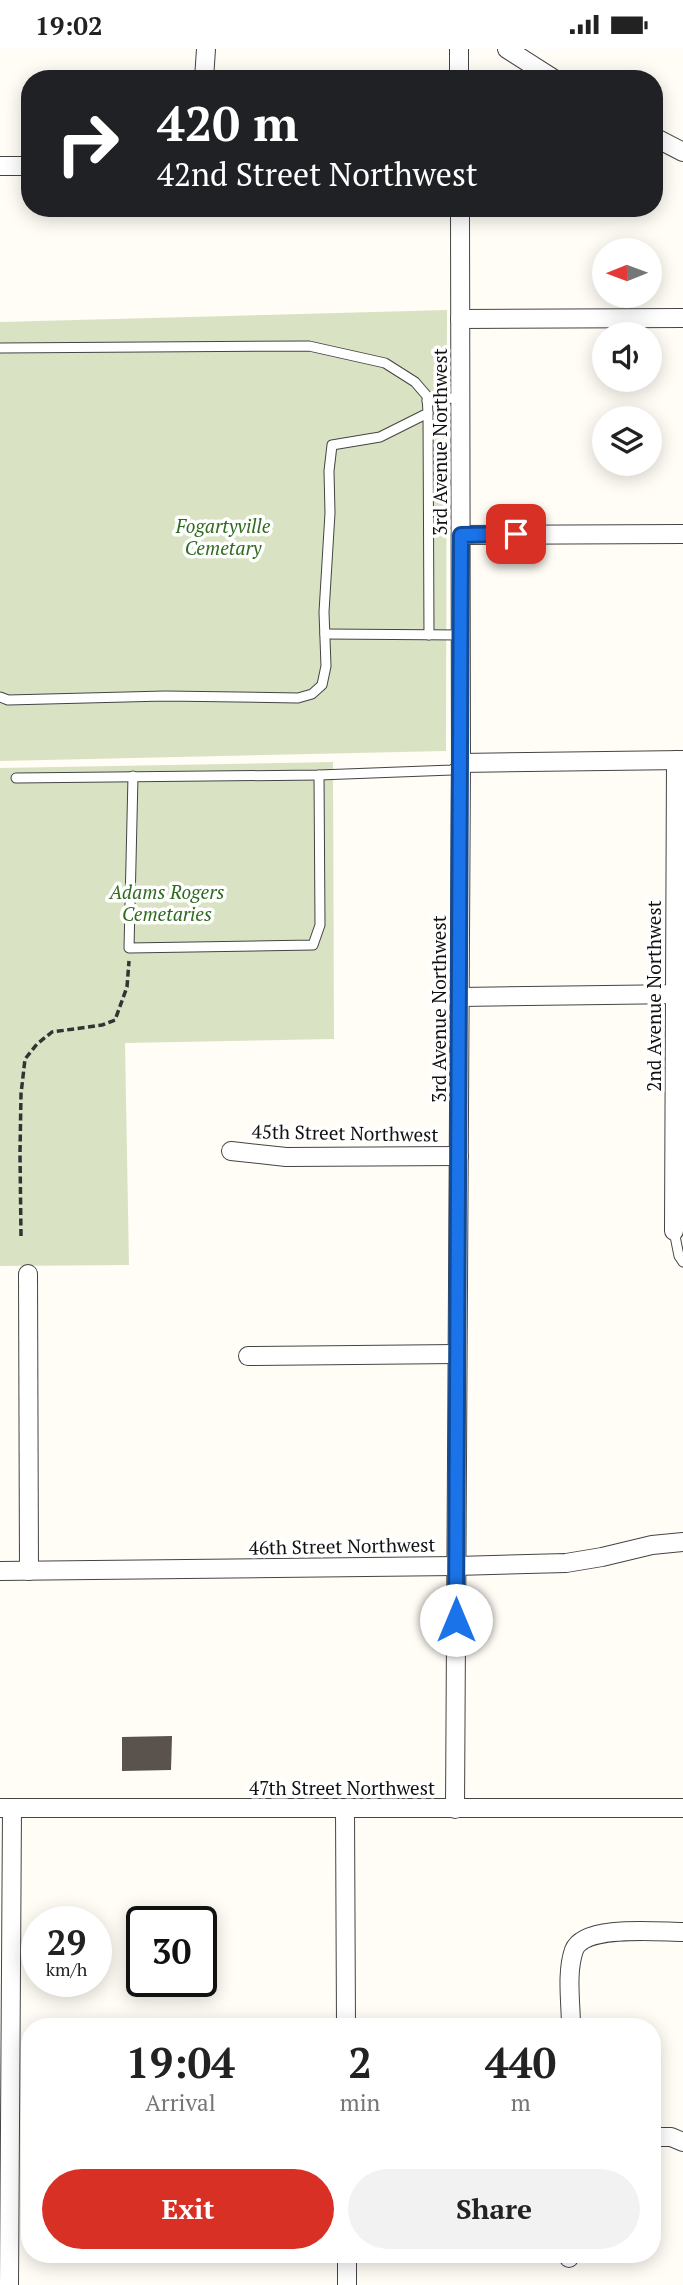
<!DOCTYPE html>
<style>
:root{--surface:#fff;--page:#f2f2f2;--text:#222;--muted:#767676;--accent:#d93025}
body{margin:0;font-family:"PT Serif",serif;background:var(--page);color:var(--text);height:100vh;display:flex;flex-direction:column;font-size:26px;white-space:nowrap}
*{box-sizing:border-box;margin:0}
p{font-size:23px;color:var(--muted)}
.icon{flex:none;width:38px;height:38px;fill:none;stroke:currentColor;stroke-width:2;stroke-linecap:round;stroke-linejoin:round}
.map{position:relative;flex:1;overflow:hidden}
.drawer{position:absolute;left:21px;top:1969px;width:640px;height:245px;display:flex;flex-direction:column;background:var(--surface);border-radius:28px;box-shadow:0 4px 18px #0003}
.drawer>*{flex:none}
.hud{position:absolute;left:21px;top:21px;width:642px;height:147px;border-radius:28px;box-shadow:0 4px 18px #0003;background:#202124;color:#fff;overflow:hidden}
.needle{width:46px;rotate:269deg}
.buttons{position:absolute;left:592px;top:189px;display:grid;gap:14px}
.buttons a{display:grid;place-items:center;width:70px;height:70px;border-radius:50%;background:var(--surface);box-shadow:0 4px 18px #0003;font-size:35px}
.speed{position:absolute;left:21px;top:1857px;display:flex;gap:14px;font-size:35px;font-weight:700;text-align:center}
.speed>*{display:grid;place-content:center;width:91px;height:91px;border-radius:50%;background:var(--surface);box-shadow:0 4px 18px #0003;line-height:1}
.speed small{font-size:18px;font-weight:400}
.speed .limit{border:4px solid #111;border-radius:10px;background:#fff;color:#111}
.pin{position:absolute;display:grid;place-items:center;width:60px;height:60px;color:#fff;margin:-30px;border-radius:14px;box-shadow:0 4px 10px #0006}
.me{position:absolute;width:77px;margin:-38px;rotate:0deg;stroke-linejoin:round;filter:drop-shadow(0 0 5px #0008)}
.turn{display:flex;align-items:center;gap:24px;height:147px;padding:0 21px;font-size:32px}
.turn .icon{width:91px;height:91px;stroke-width:2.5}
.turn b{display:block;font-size:49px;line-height:60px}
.eta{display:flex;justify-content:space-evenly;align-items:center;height:119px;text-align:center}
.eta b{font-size:42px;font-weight:700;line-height:49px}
.primary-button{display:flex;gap:14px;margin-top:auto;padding:14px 21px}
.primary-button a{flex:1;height:80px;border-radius:42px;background:var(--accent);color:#fff;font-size:28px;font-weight:700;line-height:80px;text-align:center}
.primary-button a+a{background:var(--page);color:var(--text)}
.status{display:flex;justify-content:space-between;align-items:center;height:49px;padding:0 35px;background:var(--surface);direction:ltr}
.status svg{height:19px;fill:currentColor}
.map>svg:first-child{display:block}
</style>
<div class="status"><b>19:02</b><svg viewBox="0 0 49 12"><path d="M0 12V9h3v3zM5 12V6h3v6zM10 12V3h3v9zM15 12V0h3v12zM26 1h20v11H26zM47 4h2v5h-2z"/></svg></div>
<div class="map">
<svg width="683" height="2236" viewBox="0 0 683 2236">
<rect width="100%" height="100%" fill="#fffdf5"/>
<g fill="#d9e3c4">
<path d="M447 261 446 702 0 712V273Z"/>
<path d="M333 713 334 990 125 994 129 1216 0 1217V719Z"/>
</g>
<path fill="#5a524d" d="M172 1687 171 1721 122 1722V1688Z"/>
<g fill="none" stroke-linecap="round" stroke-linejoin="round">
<g stroke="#444" stroke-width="11">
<g id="lane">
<path d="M0 299 309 297 385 314 415 333 427 347 428 364 380 388 332 396 329 422 330 464 324 563 326 617 322 636 312 645 298 649 165 647 8 651 0 648"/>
<path d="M427 352 461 348"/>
<path d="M428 364 429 586"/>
<path d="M325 585 461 586"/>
<path d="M133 727 129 899 313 896 320 876 319 726"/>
<path d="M16 729 319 726 452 721 459 715"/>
<path d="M674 1182 679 1207 683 1213"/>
</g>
</g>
<g stroke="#444" stroke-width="20">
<g id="street">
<path d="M459 0V30"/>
<path d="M507 0 554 30"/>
<path d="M204 30 206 0"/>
<path d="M654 88 683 103"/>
<path d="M0 117H30"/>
<path d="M460 270 683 269"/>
<path d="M461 486 683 485"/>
<path d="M461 714 683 711"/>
<path d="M460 948 683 945"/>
<path d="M231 1102 286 1108 459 1107"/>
<path d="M674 1182 676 711"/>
<path d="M28 1225 29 1522"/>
<path d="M248 1307 457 1305"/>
<path d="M0 1522 456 1517 566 1514 602 1508 652 1496 683 1493"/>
<path d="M0 1759H683"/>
<path d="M345 1760 346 1978"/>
<path d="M455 1760 461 714 460 159"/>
<path d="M571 1978C571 1954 566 1924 574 1901 584 1875 659 1883 683 1883"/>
<path d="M653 2088H671L683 2093"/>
<path d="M347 2205V2236"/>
<path d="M569 2209V2205"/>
<path d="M9 2236 12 1759"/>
</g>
</g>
<path stroke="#333" stroke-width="3.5" stroke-dasharray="7 3.5" stroke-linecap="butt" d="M21 1187 20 1104 21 1045 25 1010 37 995 52 983 102 976 115 971 127 938 129 912"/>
<use href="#lane" stroke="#fff" stroke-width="9"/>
<use href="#street" stroke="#fff" stroke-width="18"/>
</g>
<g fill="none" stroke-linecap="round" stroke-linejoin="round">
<g stroke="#114b97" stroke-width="18">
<path id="route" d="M456 1571 461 486 516 485"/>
</g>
<use href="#route" stroke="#1a73e8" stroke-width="12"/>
</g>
<g text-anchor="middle" stroke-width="7" stroke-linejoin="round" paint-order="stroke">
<g font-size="19" fill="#111" stroke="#fff">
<text transform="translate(440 393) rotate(-90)" y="7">3rd Avenue Northwest</text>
<text transform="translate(654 947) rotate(-90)" y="7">2nd Avenue Northwest</text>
<text transform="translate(439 960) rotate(-90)" y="7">3rd Avenue Northwest</text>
<text transform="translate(345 1084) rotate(1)" y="7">45th Street Northwest</text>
<text transform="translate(342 1497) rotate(-1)" y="7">46th Street Northwest</text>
<text x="342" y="1746">47th Street Northwest</text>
</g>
<g font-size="19" font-style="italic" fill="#2f6b1f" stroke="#fff">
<text x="223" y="484">Fogartyville<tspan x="223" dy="22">Cemetary</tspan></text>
<text x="167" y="850">Adams Rogers<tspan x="167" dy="22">Cemetaries</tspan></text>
</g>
</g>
</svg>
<div class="buttons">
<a><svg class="needle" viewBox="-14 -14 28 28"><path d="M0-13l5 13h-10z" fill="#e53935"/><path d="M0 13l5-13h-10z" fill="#767676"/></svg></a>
<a><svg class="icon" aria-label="sound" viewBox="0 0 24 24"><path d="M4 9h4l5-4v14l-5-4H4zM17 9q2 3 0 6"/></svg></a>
<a><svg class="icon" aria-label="layers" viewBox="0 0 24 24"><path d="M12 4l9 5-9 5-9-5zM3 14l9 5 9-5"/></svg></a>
</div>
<div class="speed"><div>29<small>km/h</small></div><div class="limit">30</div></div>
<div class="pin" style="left:516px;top:485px;background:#d93025"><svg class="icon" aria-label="arrive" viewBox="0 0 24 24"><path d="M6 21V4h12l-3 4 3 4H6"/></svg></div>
<svg class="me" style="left:456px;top:1571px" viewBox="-20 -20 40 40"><circle r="19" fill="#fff"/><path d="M0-13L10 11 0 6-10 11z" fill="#1a73e8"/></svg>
<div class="hud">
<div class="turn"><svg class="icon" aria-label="right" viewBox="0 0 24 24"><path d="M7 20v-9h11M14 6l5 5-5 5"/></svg><div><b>420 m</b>42nd Street Northwest</div></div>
</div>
<section class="drawer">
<div class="eta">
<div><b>19:04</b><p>Arrival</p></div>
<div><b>2</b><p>min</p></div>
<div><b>440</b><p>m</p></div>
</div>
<div class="primary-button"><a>Exit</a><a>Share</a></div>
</section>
</div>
